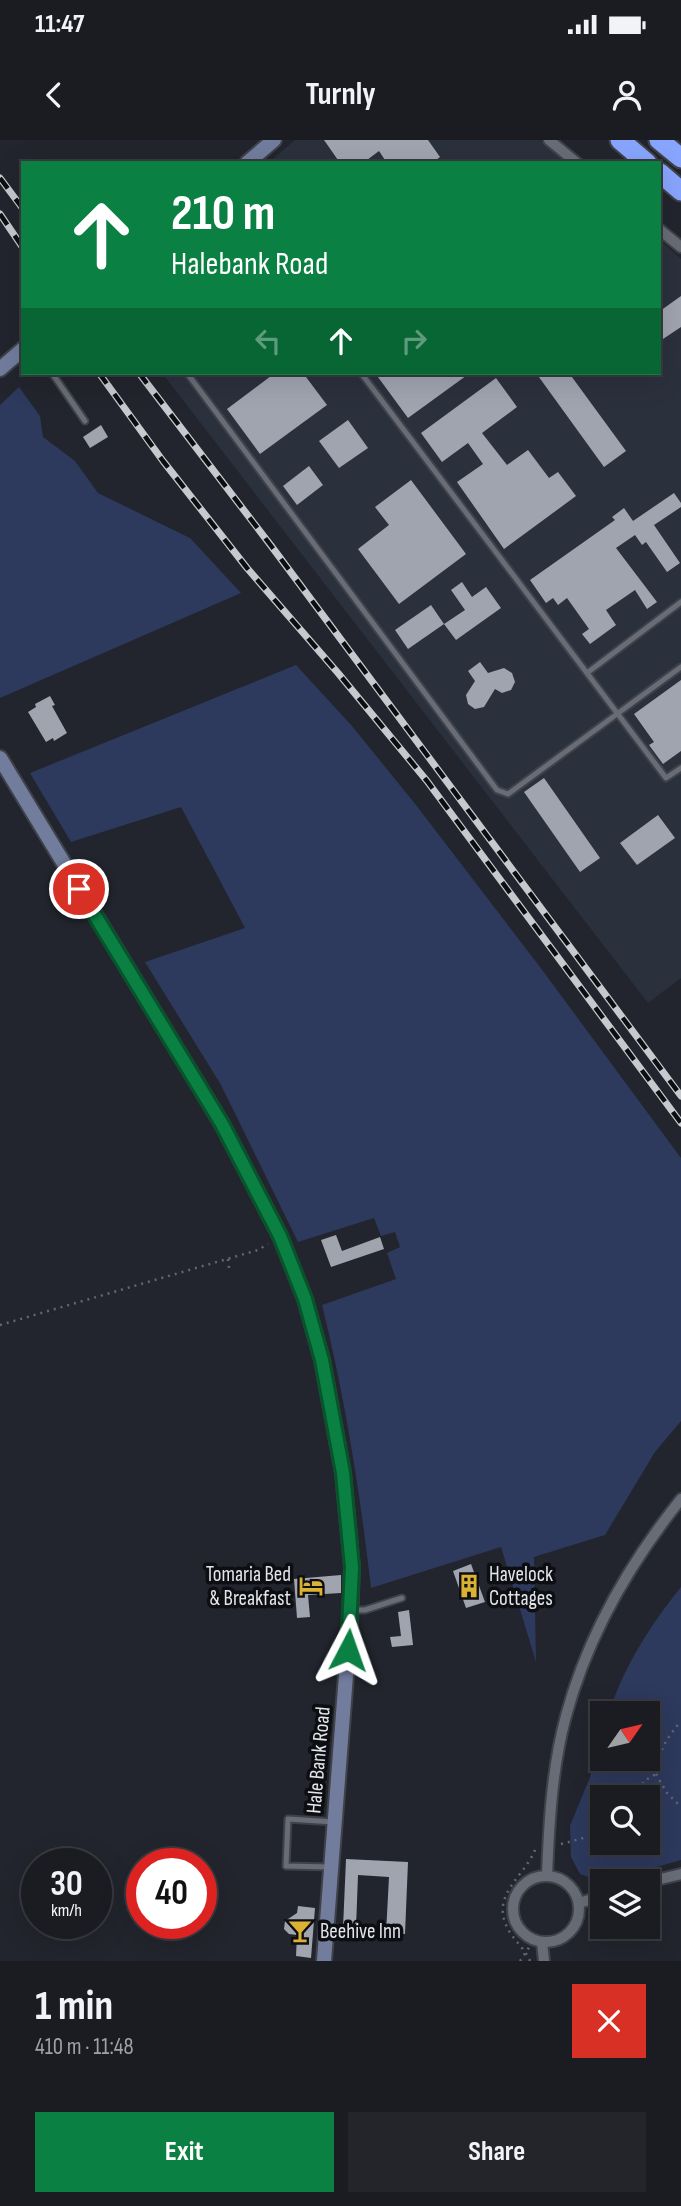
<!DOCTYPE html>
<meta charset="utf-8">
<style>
:root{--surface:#1a1c22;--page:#23252a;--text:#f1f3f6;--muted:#9fa1a5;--line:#383a40;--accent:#0b8043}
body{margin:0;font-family:"Sofia Sans Condensed",sans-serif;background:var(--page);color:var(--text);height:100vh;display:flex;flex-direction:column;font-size:26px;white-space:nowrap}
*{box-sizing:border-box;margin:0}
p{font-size:23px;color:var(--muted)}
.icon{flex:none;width:38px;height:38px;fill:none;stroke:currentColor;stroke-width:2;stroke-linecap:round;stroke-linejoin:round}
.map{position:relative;height:1821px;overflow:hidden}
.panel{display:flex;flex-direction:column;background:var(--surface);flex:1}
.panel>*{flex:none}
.hud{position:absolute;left:21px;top:21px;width:640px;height:214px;border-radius:0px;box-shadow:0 7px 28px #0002,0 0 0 2px var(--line);background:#0b8043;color:#fff;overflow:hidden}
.needle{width:46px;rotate:56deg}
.controls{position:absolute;left:590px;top:1561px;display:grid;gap:14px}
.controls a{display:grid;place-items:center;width:70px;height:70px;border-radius:0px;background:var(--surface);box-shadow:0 7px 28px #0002,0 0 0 2px var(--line);font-size:35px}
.speed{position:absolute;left:21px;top:1708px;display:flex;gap:14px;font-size:35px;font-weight:700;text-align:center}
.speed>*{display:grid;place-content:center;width:91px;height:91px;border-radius:50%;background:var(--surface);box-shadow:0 7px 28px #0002,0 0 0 2px var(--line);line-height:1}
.speed small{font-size:18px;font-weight:400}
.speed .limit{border:10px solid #d22;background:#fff;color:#111}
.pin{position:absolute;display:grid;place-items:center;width:60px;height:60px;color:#fff;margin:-30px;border:4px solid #fff;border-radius:50%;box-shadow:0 2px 7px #0007}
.me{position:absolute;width:77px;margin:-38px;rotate:4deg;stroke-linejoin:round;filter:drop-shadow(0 0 5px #0008)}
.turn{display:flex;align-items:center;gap:24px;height:147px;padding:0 35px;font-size:32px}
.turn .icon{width:91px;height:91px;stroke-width:2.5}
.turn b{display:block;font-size:49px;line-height:60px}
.lanes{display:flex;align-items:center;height:66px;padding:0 35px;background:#0003;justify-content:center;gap:35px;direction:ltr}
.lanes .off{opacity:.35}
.round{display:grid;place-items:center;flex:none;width:74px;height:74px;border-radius:0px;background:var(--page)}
.head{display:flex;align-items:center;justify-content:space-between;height:119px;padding:0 35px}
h1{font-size:42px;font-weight:700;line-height:52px}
.primary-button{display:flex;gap:14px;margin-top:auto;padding:14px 35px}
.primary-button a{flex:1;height:80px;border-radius:0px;background:var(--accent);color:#fff;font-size:28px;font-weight:700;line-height:80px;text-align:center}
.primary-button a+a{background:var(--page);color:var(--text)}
.status{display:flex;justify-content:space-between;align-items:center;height:49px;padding:0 35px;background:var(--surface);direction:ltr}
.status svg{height:19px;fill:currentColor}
header{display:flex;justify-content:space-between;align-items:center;height:91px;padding:0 35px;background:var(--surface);font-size:32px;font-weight:700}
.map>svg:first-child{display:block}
</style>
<div class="status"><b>11:47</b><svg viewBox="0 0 49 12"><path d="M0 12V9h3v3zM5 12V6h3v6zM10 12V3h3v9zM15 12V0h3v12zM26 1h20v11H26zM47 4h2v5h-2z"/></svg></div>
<header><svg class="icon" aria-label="back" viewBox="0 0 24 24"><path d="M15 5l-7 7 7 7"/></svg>Turnly<svg class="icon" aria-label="person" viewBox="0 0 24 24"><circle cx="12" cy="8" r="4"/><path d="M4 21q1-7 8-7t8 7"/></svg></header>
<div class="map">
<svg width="681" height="1821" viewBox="0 0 681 1821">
<rect width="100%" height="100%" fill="#22252d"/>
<g fill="#2b303d">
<path d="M295 0H540L568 23H268Z"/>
<path d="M660 100 681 119V838L648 863 162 233H660Z"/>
</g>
<g fill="#2d395d" fill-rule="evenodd">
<path d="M19 247 40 276 43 297 75 321 98 353 190 398 241 453 0 558V265Z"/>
<path d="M296 525 352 586 416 665 540 827 681 1018V1281L655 1312 605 1395 534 1417 536 1522 501 1407 371 1448C360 1352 345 1258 322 1165L396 1139 387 1113 400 1107 395 1092 381 1096 374 1078 298 1102 221 945 145 822 245 788 181 667 71 702 30 633Z"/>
<path d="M681 1447V1720L625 1736 597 1740 580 1734 571 1717 570 1686 590 1637 602 1597V1619H648V1573H609C623 1528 651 1484 681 1447ZM602 1657H648V1703H602Z"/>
</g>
<g fill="#a0a4af">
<path d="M324 0H428L440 17 432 23H387L379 11 363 23H340Z"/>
<path d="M681 156V187L660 201V171Z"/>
<path d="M275 233H303L327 265 260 314 227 269Z"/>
<path d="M375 233H470L408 278Z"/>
<path d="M536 233H569L626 311 604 327Z"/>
<path d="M496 238 517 267 482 293 507 325 528 310 549 338 558 332 576 356 504 409 457 342 483 324 468 303 442 322 421 293Z"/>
<path d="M348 280 368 308 339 328 319 301Z"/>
<path d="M101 285 108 297 90 308 83 297Z"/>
<path d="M309 326 323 345 297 365 283 346Z"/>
<path d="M411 340 466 414 399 464 358 409 389 385 375 367Z"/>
<path d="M674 353 681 363V367L654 385 680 423 667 432 646 402 642 405 635 395 616 408 657 462 647 469 635 450 606 470 616 485 590 504 582 494 589 489 567 458 558 465 553 458 546 463 530 440 615 380 612 377 624 368 633 381Z"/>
<path d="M462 442 472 457 486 447 501 468 456 500 444 484 465 470 451 450Z"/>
<path d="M431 465 444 484 408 509 395 490Z"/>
<path d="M480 522 488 533 504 528 512 533 515 542 511 550 502 553 495 549 484 567 475 569 468 564 466 555 475 541 468 531Z"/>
<path d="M681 540V611L663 624 649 605 654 602 634 574Z"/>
<path d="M50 556 55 565 52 566 67 593 54 601 53 598 46 602 28 572 36 567 35 564Z"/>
<path d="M544 638 600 718 580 732 524 652Z"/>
<path d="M658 675 675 698 637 725 620 703Z"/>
<path d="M336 1095 342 1111 380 1097 384 1109 331 1127 321 1100Z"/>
<path d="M471 1424 485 1462 466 1468 453 1431Z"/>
<path d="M341 1435V1453L308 1455 310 1477 297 1478 294 1439Z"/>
<path d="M409 1470 413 1505 392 1507 390 1497 401 1496 398 1472Z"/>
<path d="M346 1719 408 1722 405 1794 386 1793 389 1737 358 1735 356 1788H343Z"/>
<path d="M298 1766 315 1768 311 1818 296 1816 297 1795 289 1794 284 1789 285 1781 297 1773Z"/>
</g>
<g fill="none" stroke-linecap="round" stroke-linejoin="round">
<g stroke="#3f4248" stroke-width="9">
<g id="lane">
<path d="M52 233 85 281"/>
<path d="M187 233 497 650 508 654 681 527"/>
<path d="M361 233 666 638 681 628"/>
<path d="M587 533 681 462"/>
<path d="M351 1470H365L402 1458"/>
<path d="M331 1727 286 1726 288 1679 334 1682"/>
</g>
</g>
<g stroke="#3f4248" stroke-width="14">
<g id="street">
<path d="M549 0 577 23"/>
<path d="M660 90 681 107"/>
<circle cx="546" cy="1769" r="33"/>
<path d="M547 1736C549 1683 552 1627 566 1576 588 1494 629 1424 681 1359"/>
<path d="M648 1742 681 1734"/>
<path d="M579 1763 602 1756"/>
<path d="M542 1802 544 1821"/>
</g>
</g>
<g stroke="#3f4248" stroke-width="18">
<g id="secondary">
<path d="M247 23 274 0"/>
<path d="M0 229 23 209"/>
<path d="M0 618 222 984 280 1096 305 1159 322 1220 343 1333 352 1427 350 1483 324 1821"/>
</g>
</g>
<g stroke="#3f4248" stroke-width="23">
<g id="highway">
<path d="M620 0 647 23"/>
<path d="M659 0 681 18"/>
<path d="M660 33 681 51"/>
</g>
</g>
<g stroke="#65676f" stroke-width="2.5" stroke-dasharray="2 5" stroke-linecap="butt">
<path d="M228 1119 229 1128"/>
<path d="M0 1185 258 1110 268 1104"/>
<path d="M656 1634 667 1653 681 1667"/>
<path d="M637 1657 644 1641 656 1634C658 1611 667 1598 681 1581"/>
<path d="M561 1704 602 1693"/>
<path d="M520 1821 530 1806"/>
<path d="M530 1821C524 1807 511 1798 506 1785 492 1752 527 1735 536 1707"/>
</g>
<use href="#lane" stroke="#686c76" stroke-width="5"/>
<use href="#street" stroke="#686c76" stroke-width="10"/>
<use href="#secondary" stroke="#727d9e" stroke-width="14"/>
<use href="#highway" stroke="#88a5fd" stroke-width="19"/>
<g stroke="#c7c9cf" stroke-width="7">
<g id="rail">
<path d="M0 38 23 69"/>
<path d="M0 74 23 108"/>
<path d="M99 233 163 321 247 428 338 533 427 641 681 983"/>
<path d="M139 233 272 407 681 956"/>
</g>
</g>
<use href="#rail" stroke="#0d0e12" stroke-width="4.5" stroke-dasharray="13" stroke-linecap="butt"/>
</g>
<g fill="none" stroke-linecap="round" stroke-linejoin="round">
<g stroke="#07532c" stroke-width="18">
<path id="route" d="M79 749 222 984 280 1096 305 1159 322 1220 343 1333 352 1427 348 1510"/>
</g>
<use href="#route" stroke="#0b8043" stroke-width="12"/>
</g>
<defs>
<g id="hotel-bare" transform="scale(1.89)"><path d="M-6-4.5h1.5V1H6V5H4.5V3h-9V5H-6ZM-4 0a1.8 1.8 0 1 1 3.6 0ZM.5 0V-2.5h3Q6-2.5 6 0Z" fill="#dcb233" stroke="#0d0e12" stroke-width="2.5" paint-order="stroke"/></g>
<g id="building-bare" transform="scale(1.89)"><path d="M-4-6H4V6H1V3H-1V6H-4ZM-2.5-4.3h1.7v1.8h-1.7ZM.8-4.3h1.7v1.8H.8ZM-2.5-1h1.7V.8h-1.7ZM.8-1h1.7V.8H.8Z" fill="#dcb233" stroke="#0d0e12" stroke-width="2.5" paint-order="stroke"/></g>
<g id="bar-bare" transform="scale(1.89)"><path d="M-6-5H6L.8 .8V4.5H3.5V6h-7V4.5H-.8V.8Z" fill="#dcb233" stroke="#0d0e12" stroke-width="2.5" paint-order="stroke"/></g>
</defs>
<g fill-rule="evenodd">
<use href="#hotel-bare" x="311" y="1446"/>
<use href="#building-bare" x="469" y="1446"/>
<use href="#bar-bare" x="300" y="1791"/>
</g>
<g text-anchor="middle" stroke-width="7" stroke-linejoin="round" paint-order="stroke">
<g font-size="21" fill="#e3e5eb" stroke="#0d0e12" text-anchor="start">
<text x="291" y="1441" text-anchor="end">Tomaria Bed<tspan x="291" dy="24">&amp; Breakfast</tspan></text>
<text x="489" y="1441">Havelock<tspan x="489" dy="24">Cottages</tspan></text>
<text x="320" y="1798">Beehive Inn</text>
</g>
<g font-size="21" fill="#e3e5eb" stroke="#0d0e12">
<text transform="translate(318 1620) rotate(-85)" y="7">Hale Bank Road</text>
</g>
</g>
</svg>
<div class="controls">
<a><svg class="needle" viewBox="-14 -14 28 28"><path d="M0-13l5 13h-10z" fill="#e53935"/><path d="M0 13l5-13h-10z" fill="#9fa1a5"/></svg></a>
<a><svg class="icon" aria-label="search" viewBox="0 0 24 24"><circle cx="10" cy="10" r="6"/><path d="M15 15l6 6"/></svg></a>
<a><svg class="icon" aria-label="layers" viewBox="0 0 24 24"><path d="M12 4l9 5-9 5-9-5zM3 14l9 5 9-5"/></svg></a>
</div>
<div class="speed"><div>30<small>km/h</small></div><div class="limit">40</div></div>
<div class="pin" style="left:79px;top:749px;background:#d93025"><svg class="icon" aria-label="arrive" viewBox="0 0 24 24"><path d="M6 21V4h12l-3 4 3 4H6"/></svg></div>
<svg class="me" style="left:348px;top:1510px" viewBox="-20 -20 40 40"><path d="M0-17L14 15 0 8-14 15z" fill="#0b8043" stroke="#fff" stroke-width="4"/></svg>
<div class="hud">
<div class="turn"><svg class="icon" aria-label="ahead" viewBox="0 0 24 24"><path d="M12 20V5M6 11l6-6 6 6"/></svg><div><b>210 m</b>Halebank Road</div></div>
<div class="lanes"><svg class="icon off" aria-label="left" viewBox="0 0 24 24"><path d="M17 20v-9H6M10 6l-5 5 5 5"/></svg><svg class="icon" aria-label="ahead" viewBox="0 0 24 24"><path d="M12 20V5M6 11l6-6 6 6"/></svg><svg class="icon off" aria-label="right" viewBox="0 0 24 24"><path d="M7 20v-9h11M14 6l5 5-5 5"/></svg></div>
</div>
</div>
<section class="panel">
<div class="head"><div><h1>1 min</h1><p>410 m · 11:48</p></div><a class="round" style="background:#d93025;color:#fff"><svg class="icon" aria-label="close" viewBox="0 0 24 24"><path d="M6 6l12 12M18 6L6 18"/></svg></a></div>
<div class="primary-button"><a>Exit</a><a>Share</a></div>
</section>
